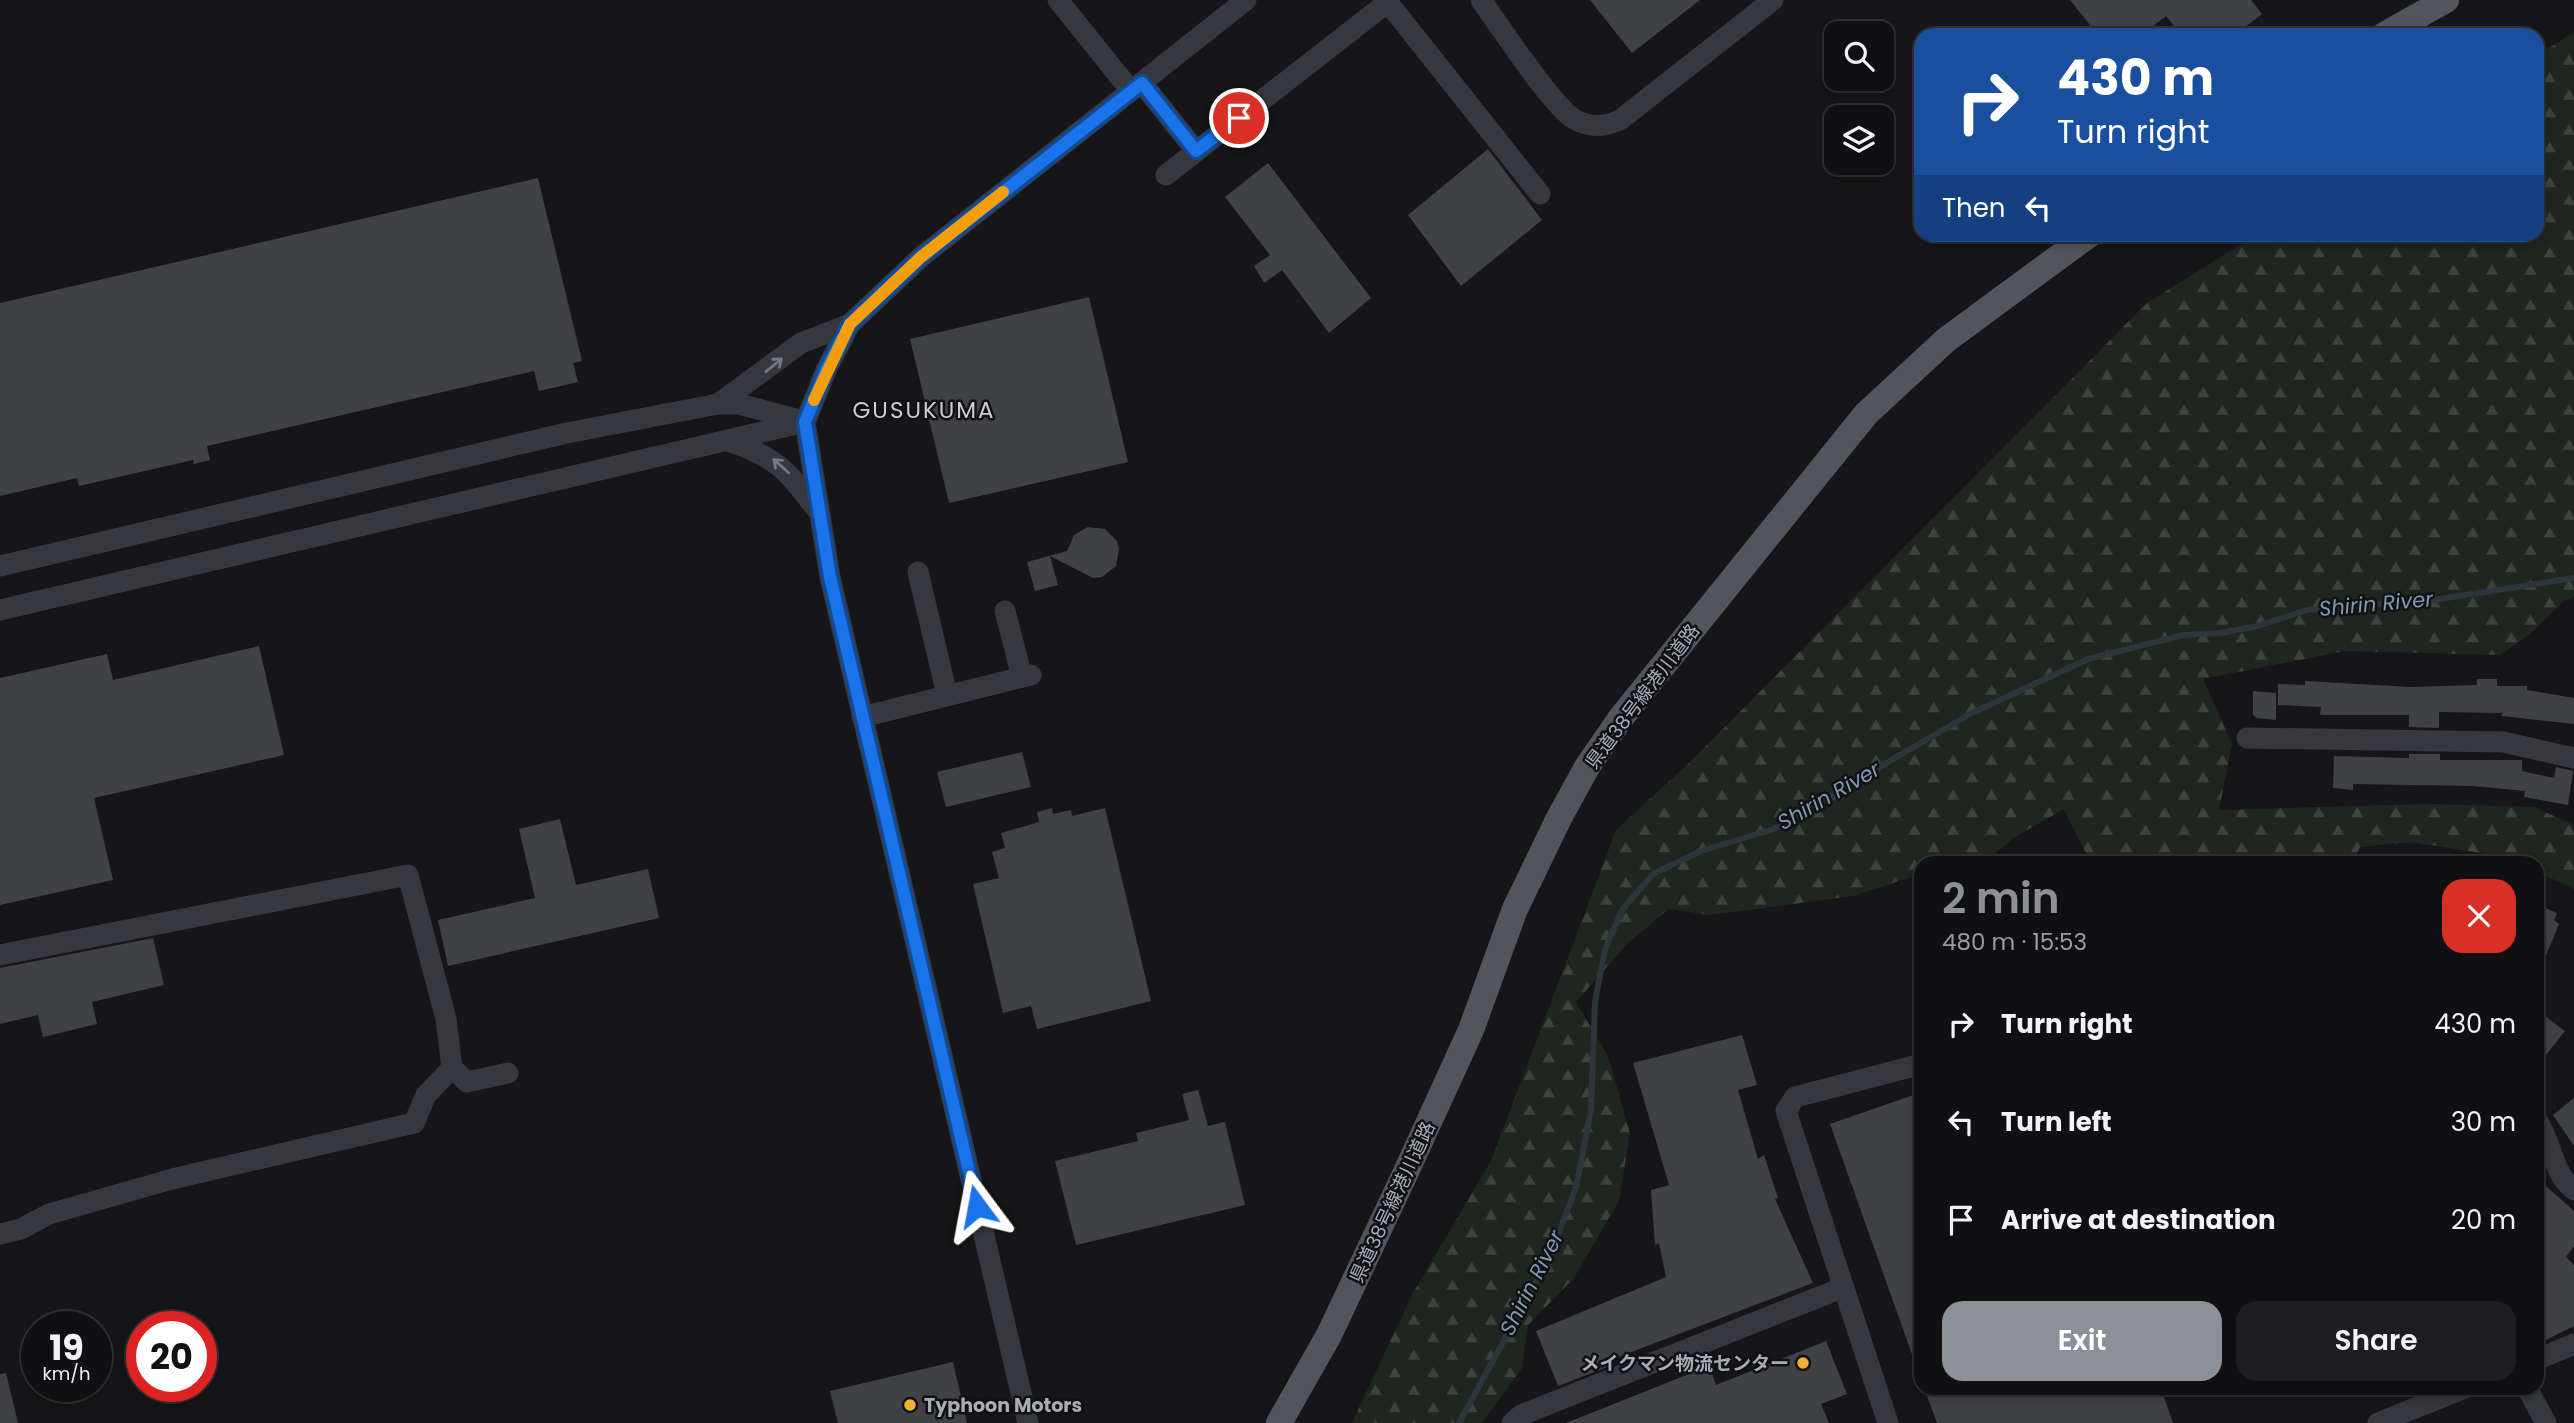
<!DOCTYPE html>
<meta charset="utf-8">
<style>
:root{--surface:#101012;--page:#1e1e20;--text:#f1f3f6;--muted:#9c9d9f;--line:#303032;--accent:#8c9099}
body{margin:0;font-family:Poppins,"Noto Sans JP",sans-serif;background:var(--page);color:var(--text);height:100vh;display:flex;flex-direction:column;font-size:26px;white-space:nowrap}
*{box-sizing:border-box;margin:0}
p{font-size:23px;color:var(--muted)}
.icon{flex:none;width:38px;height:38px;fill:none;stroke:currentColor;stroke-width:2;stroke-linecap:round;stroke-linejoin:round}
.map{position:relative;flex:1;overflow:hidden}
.drawer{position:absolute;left:1914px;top:856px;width:630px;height:539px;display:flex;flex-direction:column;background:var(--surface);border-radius:21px;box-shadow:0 4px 10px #0003,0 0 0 2px var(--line)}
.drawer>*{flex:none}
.banner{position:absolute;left:1914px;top:28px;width:630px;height:214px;border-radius:21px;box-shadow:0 4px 10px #0003,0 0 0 2px var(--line);background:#1a4fa0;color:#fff;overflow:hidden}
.fabs{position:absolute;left:1824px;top:21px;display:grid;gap:14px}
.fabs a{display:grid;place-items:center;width:70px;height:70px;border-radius:14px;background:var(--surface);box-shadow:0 4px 10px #0003,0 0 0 2px var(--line);font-size:35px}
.speed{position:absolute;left:21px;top:1311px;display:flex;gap:14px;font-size:35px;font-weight:700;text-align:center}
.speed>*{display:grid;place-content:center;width:91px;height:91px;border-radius:50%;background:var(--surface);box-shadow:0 4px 10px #0003,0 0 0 2px var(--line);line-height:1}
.speed small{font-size:18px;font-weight:400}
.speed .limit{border:10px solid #d22;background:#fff;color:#111}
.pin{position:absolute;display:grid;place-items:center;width:60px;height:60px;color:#fff;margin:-30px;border:4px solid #fff;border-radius:50%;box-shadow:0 2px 7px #0007}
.me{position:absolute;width:77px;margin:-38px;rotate:347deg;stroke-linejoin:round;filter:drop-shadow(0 0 5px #0008)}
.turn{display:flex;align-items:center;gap:24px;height:147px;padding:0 28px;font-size:32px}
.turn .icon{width:91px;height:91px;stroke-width:2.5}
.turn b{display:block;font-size:49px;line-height:60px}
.then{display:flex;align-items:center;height:66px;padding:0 28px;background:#0003;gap:14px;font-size:26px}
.round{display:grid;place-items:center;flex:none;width:74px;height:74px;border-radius:21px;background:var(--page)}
.head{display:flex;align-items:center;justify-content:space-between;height:119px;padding:0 28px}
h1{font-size:42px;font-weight:600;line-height:52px;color:var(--accent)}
.action{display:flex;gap:14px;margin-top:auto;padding:14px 28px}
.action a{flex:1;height:80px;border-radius:21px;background:var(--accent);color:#fff;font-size:28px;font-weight:600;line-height:80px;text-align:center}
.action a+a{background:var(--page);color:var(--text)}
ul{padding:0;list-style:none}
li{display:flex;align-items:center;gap:21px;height:98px;padding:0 28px}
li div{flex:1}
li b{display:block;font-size:26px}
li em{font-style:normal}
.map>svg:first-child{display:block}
</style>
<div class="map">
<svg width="2574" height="1423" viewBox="0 0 2574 1423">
<defs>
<pattern id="forest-firs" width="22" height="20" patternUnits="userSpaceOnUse" patternTransform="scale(1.75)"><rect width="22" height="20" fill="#1e261f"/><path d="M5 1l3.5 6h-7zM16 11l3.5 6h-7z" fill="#3c433d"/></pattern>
</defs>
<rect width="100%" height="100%" fill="#161618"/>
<path fill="url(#forest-firs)" d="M2574 32V597L2565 600 2530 634 2500 655 2345 651 2203 679 2232 744 2219 810 2429 804 2534 807 2574 825V889L2538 872V863H2517L2501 856 2410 842 2360 847 2352 863H2091L2064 809 2012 839 1985 863H1922L1921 874 1853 896 1711 915 1669 909 1628 943 1576 1002 1608 1056 1630 1133 1619 1201 1574 1278 1528 1325 1522 1368 1482 1423H1352L1412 1295 1491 1161 1616 830 1690 762 2147 303 2256 235 2538 234V55Z"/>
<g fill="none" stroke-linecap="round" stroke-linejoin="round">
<path stroke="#2c353c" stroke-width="6" d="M1459 1423 1550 1256 1576 1187 1591 1111 1595 1002 1605 949 1622 910 1653 874 1701 851 1774 829 1970 714 2088 659 2183 635 2220 633 2258 626 2307 610 2355 604H2408L2574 578"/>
</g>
<g fill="#404145">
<path d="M1590 0H1700L1632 53Z"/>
<path d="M2070 0H2251L2262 14 2235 35H2181L2166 16 2142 35H2098Z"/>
<path d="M1488 149 1542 220 1461 286 1408 215Z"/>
<path d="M1268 163 1371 298 1329 333 1282 270 1264 283 1254 266 1270 255 1225 197Z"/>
<path d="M538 178 582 361 573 363 578 382 539 391 534 371 207 446 210 460 194 464 193 460 79 486 77 478 0 496V303Z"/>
<path d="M1089 297 1128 462 949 503 910 339Z"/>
<path d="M1088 527 1105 529 1117 541 1119 549 1116 566 1102 577 1093 578 1050 556 1058 585 1035 591 1027 562 1067 551 1074 535Z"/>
<path d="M259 646 284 755 94 798 113 880 0 905V678L107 654 113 680Z"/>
<path d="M2477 679H2497V686H2527V690L2574 698V724L2502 716V713L2439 712V728L2409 727V715H2320L2321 707 2278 705V684L2305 685V681L2410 687 2477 685Z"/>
<path d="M2253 691 2276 693V720L2257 718 2253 715Z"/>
<path d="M1022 752 1031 787 946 807 937 772Z"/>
<path d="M2409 754H2440V760H2522V771L2554 778 2556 767 2573 771 2568 805 2524 797 2525 791 2473 786 2353 784V790L2333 788 2334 756 2409 758Z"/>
<path d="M1052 808 1053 814 1071 810 1072 816 1105 808 1151 1001 1037 1029 1031 1006 1003 1013 973 884 999 878 992 852 1005 848 1001 833 1039 822 1037 812Z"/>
<path d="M560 819 576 885 648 869 659 918 448 966 438 920 535 898 519 829Z"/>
<path d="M2538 905 2557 913 2554 920 2559 924 2538 975Z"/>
<path d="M153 938 164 985 92 1002 97 1024 43 1037 38 1015 0 1024V968Z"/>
<path d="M2538 1011 2565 1031 2538 1065Z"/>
<path d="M1742 1035 1757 1085 1738 1090 1758 1159 1764 1155 1778 1198 1775 1199 1813 1283 1605 1362 1607 1367 1558 1386 1536 1331 1666 1277 1659 1243 1655 1245 1651 1190 1669 1185 1633 1063Z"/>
<path d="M1198 1090 1208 1126 1225 1122 1245 1205 1076 1245 1055 1161 1138 1141 1136 1133 1189 1120 1182 1094Z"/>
<path d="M1922 1092V1374H1919L1830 1124Z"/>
<path d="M2574 1098V1146L2553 1115Z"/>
<path d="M2538 1179 2574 1211V1246L2566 1257 2574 1265V1326L2538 1344Z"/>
<path d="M1826 1341 1847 1394 1821 1404 1829 1423H1566L1709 1366 1716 1385Z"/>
<path d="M953 1362 967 1423H838L830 1391Z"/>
<path d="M6 1373 18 1423H0V1374Z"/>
<path d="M1924 1388H2161L2173 1423H1937Z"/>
</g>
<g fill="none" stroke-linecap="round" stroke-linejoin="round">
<g stroke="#37383d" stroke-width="21">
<path d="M1058 0 1131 91"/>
<path d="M1386 0 1540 194"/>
<path d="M1481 0C1499 25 1552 106 1574 119 1590 128 1604 127 1620 120L1773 0"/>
<path d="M1142 83 1196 151"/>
<path d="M1166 175 1388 2"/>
<path d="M718 404 801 343 850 324"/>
<path d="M728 441C774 456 788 470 816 509"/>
<path d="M0 566 567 433 718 404H739L803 421"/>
<path d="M918 572 947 695"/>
<path d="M0 610 805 422"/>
<path d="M1005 611 1022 677"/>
<path d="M862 717 1031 675"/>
<path d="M2247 738 2503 742 2574 758"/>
<path d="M0 955 408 875 446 1019 452 1068 467 1082 508 1073"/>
<path d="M2538 1122C2552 1144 2553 1174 2574 1190"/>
<path d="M0 1234 21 1229 49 1214 172 1179 414 1123 426 1095 452 1068"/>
<path d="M2538 1359 2574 1344"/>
<path d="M2527 1388 2546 1423"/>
<path d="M1028 1423 830 577 805 422 827 368 850 324 921 257 1246 0"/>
<path d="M1512 1423 1521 1415 1842 1288"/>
<path d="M1888 1423 1786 1111 1795 1097 1922 1064"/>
<path d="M2378 1423 2465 1388"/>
</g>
<g stroke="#53555c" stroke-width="26">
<path d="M2384 35 2446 0"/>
<path d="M1279 1423 1329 1335 1406 1172 1471 1030 1515 909 1559 818 1587 767 1620 719 1866 414 1946 340 2090 234"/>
</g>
</g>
<defs><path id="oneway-shaft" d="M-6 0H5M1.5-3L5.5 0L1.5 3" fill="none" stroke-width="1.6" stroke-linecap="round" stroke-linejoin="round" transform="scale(1.75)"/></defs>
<g stroke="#757881">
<use href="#oneway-shaft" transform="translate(774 365) rotate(-39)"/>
<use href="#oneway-shaft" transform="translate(781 466) rotate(-138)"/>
</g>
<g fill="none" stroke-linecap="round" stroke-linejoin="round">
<g stroke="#114b97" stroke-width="18">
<path id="route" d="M977 1206 830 577 805 422 827 368 850 324 921 257 1142 83 1196 151 1239 118"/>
</g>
<use href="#route" stroke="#1a73e8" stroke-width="12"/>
<path stroke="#f59e0b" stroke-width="12" d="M814 400 850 324 921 257 1003 192"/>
</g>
<g fill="#f2b134" stroke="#111113" stroke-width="2.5">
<circle cx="1803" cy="1363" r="7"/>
<circle cx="910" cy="1405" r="7"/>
</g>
<g text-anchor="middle" stroke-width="5" stroke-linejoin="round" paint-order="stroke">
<g font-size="19" fill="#a8adb8" stroke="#111113">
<text transform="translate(1642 696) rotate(-53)" y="7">県道38号線港川道路</text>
<text transform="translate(1392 1202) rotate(-65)" y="7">県道38号線港川道路</text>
</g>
<g font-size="19" font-weight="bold" fill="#a8adb8" stroke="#111113" text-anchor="end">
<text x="1789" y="1370">メイクマン物流センター</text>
<text x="924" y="1412" text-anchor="start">Typhoon Motors</text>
</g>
<g font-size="21" font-style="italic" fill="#7f9bb3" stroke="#111113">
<text transform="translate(2376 604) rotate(-5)" y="7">Shirin River</text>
<text transform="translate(1829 796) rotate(-30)" y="7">Shirin River</text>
<text transform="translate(1532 1283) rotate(-63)" y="7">Shirin River</text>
</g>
<g font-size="23" letter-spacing="2" fill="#c9ccd4" stroke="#111113">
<text x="924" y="418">GUSUKUMA</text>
</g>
</g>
</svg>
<div class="fabs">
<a><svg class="icon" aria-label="search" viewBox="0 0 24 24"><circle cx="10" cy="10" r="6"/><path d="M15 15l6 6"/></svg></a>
<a><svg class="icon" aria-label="layers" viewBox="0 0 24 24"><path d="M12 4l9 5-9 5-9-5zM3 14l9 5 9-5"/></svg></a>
</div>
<div class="speed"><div>19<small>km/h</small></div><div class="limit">20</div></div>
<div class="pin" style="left:1239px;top:118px;background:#d93025"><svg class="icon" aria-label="arrive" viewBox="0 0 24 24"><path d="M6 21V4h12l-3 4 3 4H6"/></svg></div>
<svg class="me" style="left:977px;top:1206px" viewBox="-20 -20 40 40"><path d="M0-17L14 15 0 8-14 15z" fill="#1a73e8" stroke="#fff" stroke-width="4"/></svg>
<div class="banner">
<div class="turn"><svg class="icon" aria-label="right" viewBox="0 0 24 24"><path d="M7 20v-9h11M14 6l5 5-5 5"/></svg><div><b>430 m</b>Turn right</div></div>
<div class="then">Then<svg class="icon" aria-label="left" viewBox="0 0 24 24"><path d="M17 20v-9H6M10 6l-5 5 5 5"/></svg></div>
</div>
<section class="drawer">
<div class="head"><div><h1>2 min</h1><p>480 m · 15:53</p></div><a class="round" style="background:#d93025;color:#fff"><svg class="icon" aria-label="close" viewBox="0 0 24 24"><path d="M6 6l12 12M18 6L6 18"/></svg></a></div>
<ul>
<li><svg class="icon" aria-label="right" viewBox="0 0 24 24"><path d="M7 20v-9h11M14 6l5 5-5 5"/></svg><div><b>Turn right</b></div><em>430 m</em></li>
<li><svg class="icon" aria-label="left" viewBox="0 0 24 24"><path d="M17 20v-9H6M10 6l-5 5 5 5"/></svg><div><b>Turn left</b></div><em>30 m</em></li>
<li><svg class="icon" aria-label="arrive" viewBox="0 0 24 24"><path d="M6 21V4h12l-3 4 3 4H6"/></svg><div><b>Arrive at destination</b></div><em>20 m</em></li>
</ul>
<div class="action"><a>Exit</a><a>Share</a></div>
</section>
</div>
